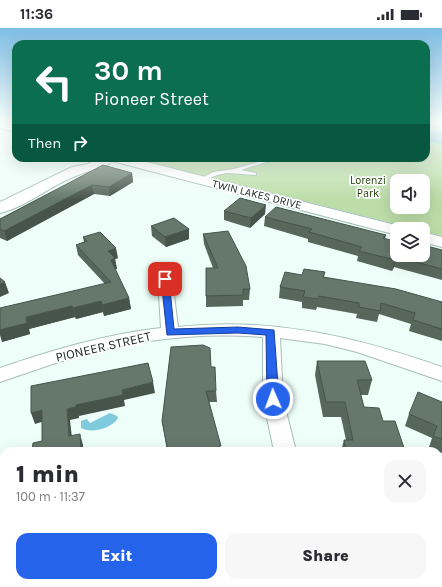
<!DOCTYPE html>
<meta charset="utf-8">
<style>
:root{--surface:#fff;--page:#f7f7f7;--text:#2b2b33;--muted:#7c7c81;--accent:#2563eb}
body{margin:0;font-family:Karla,sans-serif;background:var(--page);color:var(--text);height:100vh;display:flex;flex-direction:column;font-size:15px;white-space:nowrap}
*{box-sizing:border-box;margin:0}
p{font-size:13px;color:var(--muted)}
.icon{flex:none;width:22px;height:22px;fill:none;stroke:currentColor;stroke-width:2;stroke-linecap:round;stroke-linejoin:round}
.map{position:relative;flex:1;overflow:hidden}
.details{position:absolute;left:0px;top:419px;width:442px;height:140px;display:flex;flex-direction:column;background:var(--surface);border-radius:12px 12px 0 0;box-shadow:0 4px 16px #0002}
.details>*{flex:none}
.banner{position:absolute;left:12px;top:12px;width:418px;height:122px;border-radius:12px;box-shadow:0 4px 16px #0002;background:#0b6e4f;color:#fff;overflow:hidden}
.controls{position:absolute;left:390px;top:146px;display:grid;gap:8px}
.controls a{display:grid;place-items:center;width:40px;height:40px;border-radius:8px;background:var(--surface);box-shadow:0 4px 16px #0002;font-size:20px}
.pin{position:absolute;display:grid;place-items:center;width:34px;height:34px;color:#fff;margin:-17px;border-radius:8px;box-shadow:0 2px 6px #0006}
.me{position:absolute;width:44px;margin:-22px;rotate:358deg;stroke-linejoin:round;filter:drop-shadow(0 0 3px #0008)}
.turn{display:flex;align-items:center;gap:14px;height:84px;padding:0 16px;font-size:18px}
.turn .icon{width:52px;height:52px;stroke-width:2.5}
.turn b{display:block;font-size:28px;line-height:34px}
.then{display:flex;align-items:center;height:38px;padding:0 16px;background:#0003;gap:8px;font-size:15px}
.round{display:grid;place-items:center;flex:none;width:42px;height:42px;border-radius:12px;background:var(--page)}
.summary{display:flex;align-items:center;justify-content:space-between;height:68px;padding:0 16px}
h1{font-size:24px;font-weight:800;line-height:30px}
.button{display:flex;gap:8px;margin-top:auto;padding:8px 16px}
.button a{flex:1;height:46px;border-radius:12px;background:var(--accent);color:#fff;font-size:16px;font-weight:800;line-height:46px;text-align:center}
.button a+a{background:var(--page);color:var(--text)}
.status{display:flex;justify-content:space-between;align-items:center;height:28px;padding:0 20px;background:var(--surface);direction:ltr}
.status svg{height:11px;fill:currentColor}
.map>svg:first-child{display:block}
</style>
<div class="status"><b>11:36</b><svg viewBox="0 0 49 12"><path d="M0 12V9h3v3zM5 12V6h3v6zM10 12V3h3v9zM15 12V0h3v12zM26 1h20v11H26zM47 4h2v5h-2z"/></svg></div>
<div class="map">
<svg width="442" height="559" viewBox="0 0 442 559">
<rect width="100%" height="100%" fill="#eefef9"/>
<path fill="#bcdda8" fill-rule="evenodd" d="M426 94H442V208L423 203V201H415L133 130H426ZM397 153H423V179H397Z"/>
<g fill="#7fcadd">
<path d="M426 101 442 105V117L426 113Z"/>
<path d="M110 385 117 388 118 390C113 400 91 406 81 400V393L87 391 90 395Z"/>
</g>
<g fill="none" stroke-linecap="round" stroke-linejoin="round">
<g stroke="#a6bfb7" stroke-width="2">
<path id="service" d="M272 130H279L241 142 256 145V147L227 145 217 147 204 153 199 152 213 144 234 141Z"/>
</g>
<g stroke="#a6bfb7" stroke-width="2">
<g id="minor">
<path d="M0 94 16 98V104L0 100Z"/>
<path d="M165 247 170 248 172 251 178 299C272 289 354 308 442 339V353L357 324 325 316 280 310 283 371 296 423H274L263 371V309C199 304 133 312 72 330 48 337 24 346 0 354V340C53 322 106 306 161 300L158 251 160 248Z"/>
<path d="M357 555H386L388 559H359Z"/>
</g>
</g>
<g stroke="#a6bfb7" stroke-width="2">
<g id="tertiary">
<path d="M110 130H131L403 199 404 201H397V207L112 133Z"/>
<path d="M423 204 442 209V219L423 214Z"/>
</g>
</g>
<g stroke="#a6bfb7" stroke-width="2">
<path id="secondary" d="M99 130H114C106 142 93 141 81 146 53 155 29 178 0 185V174L72 139 88 136Z"/>
</g>
<use href="#service" fill="#fff" fill-rule="evenodd"/>
<use href="#minor" fill="#fff" fill-rule="evenodd"/>
<use href="#tertiary" fill="#fff" fill-rule="evenodd"/>
<use href="#secondary" fill="#fff" fill-rule="evenodd"/>
</g>
<g fill="#57675c">
<path d="M103 137 132 145 133 154 110 168 94 166 7 213 0 210V191Z"/>
<path d="M224 183 265 186 250 200 224 192Z"/>
<path d="M265 189 386 207 385 211 397 227 442 222V252L394 239 392 243 357 233 358 228 308 214V211L264 198Z"/>
<path d="M151 198 189 201V211L166 219 152 208Z"/>
<path d="M203 206 250 261 249 272H243V278L206 279V240H213L204 216Z"/>
<path d="M83 209 118 230 115 231 117 241H115L129 270 131 281 104 288 103 284 76 291 75 289 29 301 30 306 2 314 105 256 78 227 76 217 84 214Z"/>
<path d="M325 244 324 249 442 274V313L409 303 411 296 379 286 377 294 356 290 357 286 317 279 316 282 302 280V274L279 270 280 259 302 247Z"/>
<path d="M317 333 372 352 368 367H361L364 379 383 393 405 423H341L344 412H346L341 389H323L315 347Z"/>
<path d="M211 339 216 363 217 374H209L221 423H167L162 393Z"/>
<path d="M442 374V425L438 424V423L429 419 432 410 405 398 409 386Z"/>
<path d="M438 449 442 452V544L440 545 438 543Z"/>
<path d="M199 555H252L254 559H200Z"/>
</g>
<g fill="#47544b">
<path d="M132 145 133 154 110 168 109 159Z"/>
<path d="M92 157 94 166 7 213 4 203Z"/>
<path d="M266 177 265 186 250 200 251 190Z"/>
<path d="M189 201V211L166 219 165 209Z"/>
<path d="M116 220 118 230 115 231 117 241 112 242 108 223Z"/>
<path d="M397 229 394 239 392 243 395 232Z"/>
<path d="M5 254 9 265 0 269V256Z"/>
<path d="M129 270 131 281 104 288 102 277Z"/>
<path d="M101 273 103 284 76 291 73 280Z"/>
<path d="M72 278 75 289 29 301 30 306 2 314 0 307V302L26 289Z"/>
<path d="M153 354 155 365 124 372 125 378 79 388V390L70 392 73 419 69 408 67 381 76 377 122 362Z"/>
<path d="M42 382 45 393 35 396 31 385Z"/>
<path d="M80 406 83 417V423H81Z"/>
<rect x="70" y="555" width="4" height="4"/>
</g>
<g fill="#65786b" stroke="#47544b">
<path d="M103 137 132 145 109 159 92 157 4 203 0 201V191Z"/>
<path d="M240 170 266 177 251 190 224 183Z"/>
<path d="M276 179 386 207 383 210 397 214V227H423V217L442 222V241L397 229 395 232 359 223 362 219 309 204 312 201 265 189Z"/>
<path d="M174 190 189 201 165 209 151 198Z"/>
<path d="M228 203 246 238 250 261H243V267L206 268V240H218L203 206Z"/>
<path d="M100 204 116 220 108 223 115 230 111 232 129 270 102 277 101 273 73 280 72 278 26 289 27 295 0 302V280L111 254 76 217 87 213 83 209Z"/>
<path d="M304 241 325 244 323 249 396 261 442 274V301L413 292 415 285 381 275 380 283 359 279V275L319 268 318 271 303 269 305 263 280 259 285 244 302 247Z"/>
<path d="M0 250 5 254 0 256Z"/>
<path d="M203 317 210 320 211 339H215L216 363H206L221 418H219L221 423H168L162 393 171 319Z"/>
<path d="M317 333H365L372 352H357L364 379 379 380 383 393H395L405 423H346L344 412H353L345 374H326Z"/>
<path d="M148 335 153 354 122 362 123 367 76 377V379L67 381 69 408 80 406 81 423H32L33 415 42 413V382L31 385V358Z"/>
<path d="M418 364 442 374V411L433 408 437 398 409 386Z"/>
<path d="M438 449 442 452V523L438 519Z"/>
<rect x="21" y="555" width="49" height="4"/>
<path d="M202 555H252L254 559H204Z"/>
</g>
<linearGradient id="sky" x2="0" y2="1"><stop stop-color="#7ebde4"/><stop offset="0.55" stop-color="#f7fffc"/><stop offset="1" stop-color="#f7fffc" stop-opacity="0"/></linearGradient>
<rect width="442" height="172" fill="url(#sky)"/>
<path fill="#2563eb" stroke="#184099" d="M165 248 169 251 174 301 238 299 274 302 279 371 277 374H269L267 371 266 307 238 305 167 307 161 251Z"/>
<g text-anchor="middle" stroke-width="3.5" stroke-linejoin="round" paint-order="stroke">
<g font-size="11" fill="#1c3901" stroke="#fff">
<text x="368" y="156">Lorenzi<tspan x="368" dy="13">Park</tspan></text>
</g>
<g font-size="11" fill="#212b28" stroke="#fff">
<text transform="translate(257 166) rotate(14)" y="4">TWIN LAKES DRIVE</text>
</g>
<g font-size="13" fill="#212b28" stroke="#fff">
<text transform="translate(103 318) rotate(-13)" y="5">PIONEER STREET</text>
</g>
</g>
</svg>
<div class="controls">
<a><svg class="icon" aria-label="sound" viewBox="0 0 24 24"><path d="M4 9h4l5-4v14l-5-4H4zM17 9q2 3 0 6"/></svg></a>
<a><svg class="icon" aria-label="layers" viewBox="0 0 24 24"><path d="M12 4l9 5-9 5-9-5zM3 14l9 5 9-5"/></svg></a>
</div>
<div class="pin" style="left:165px;top:251px;background:#d93025"><svg class="icon" aria-label="arrive" viewBox="0 0 24 24"><path d="M6 21V4h12l-3 4 3 4H6"/></svg></div>
<svg class="me" style="left:273px;top:371px" viewBox="-20 -20 40 40"><circle r="17" fill="#2563eb" stroke="#fff" stroke-width="3"/><path d="M0-11L8 9 0 5-8 9z" fill="#fff"/></svg>
<div class="banner">
<div class="turn"><svg class="icon" aria-label="left" viewBox="0 0 24 24"><path d="M17 20v-9H6M10 6l-5 5 5 5"/></svg><div><b>30 m</b>Pioneer Street</div></div>
<div class="then">Then<svg class="icon" aria-label="right" viewBox="0 0 24 24"><path d="M7 20v-9h11M14 6l5 5-5 5"/></svg></div>
</div>
<section class="details">
<div class="summary"><div><h1>1 min</h1><p>100 m · 11:37</p></div><a class="round"><svg class="icon" aria-label="close" viewBox="0 0 24 24"><path d="M6 6l12 12M18 6L6 18"/></svg></a></div>
<div class="button"><a>Exit</a><a>Share</a></div>
</section>
</div>
